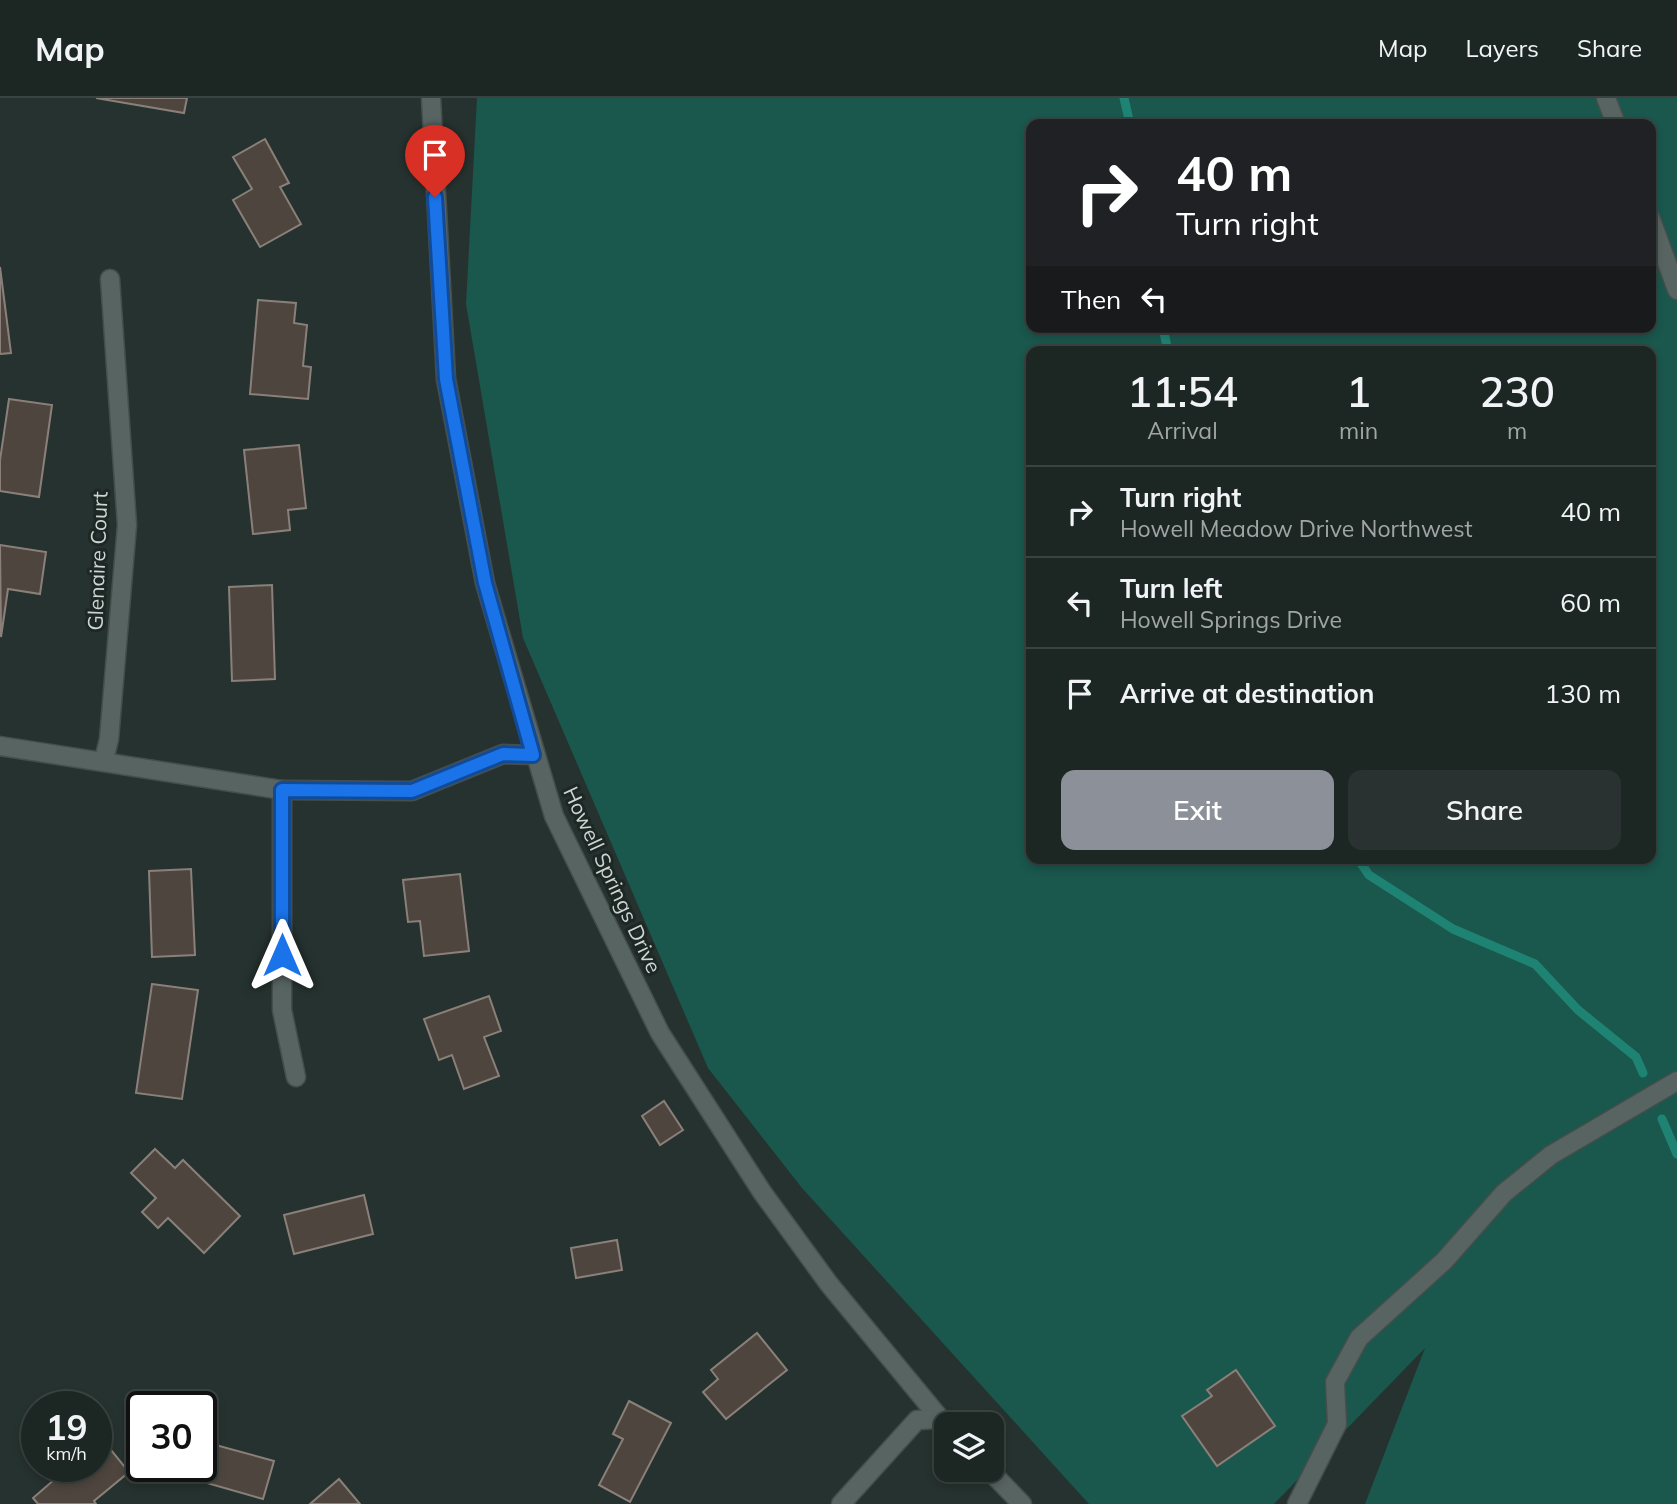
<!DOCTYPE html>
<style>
:root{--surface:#1c2623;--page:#293230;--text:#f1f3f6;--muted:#a0a5a6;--line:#3a4341;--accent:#8c9099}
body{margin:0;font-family:Mulish,sans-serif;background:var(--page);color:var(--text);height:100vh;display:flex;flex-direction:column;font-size:26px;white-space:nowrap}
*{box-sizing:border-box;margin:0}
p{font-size:23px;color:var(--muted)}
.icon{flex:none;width:38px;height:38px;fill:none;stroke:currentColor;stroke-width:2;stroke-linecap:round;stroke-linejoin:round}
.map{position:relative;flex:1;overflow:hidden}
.panel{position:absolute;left:1026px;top:248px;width:630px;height:518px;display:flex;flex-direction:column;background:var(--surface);border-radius:14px;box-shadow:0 4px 10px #0003,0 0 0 2px var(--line)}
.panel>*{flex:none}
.hud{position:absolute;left:1026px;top:21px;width:630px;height:214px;border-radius:14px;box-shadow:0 4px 10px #0003,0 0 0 2px var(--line);background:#202124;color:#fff;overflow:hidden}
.buttons{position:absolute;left:934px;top:1314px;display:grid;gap:14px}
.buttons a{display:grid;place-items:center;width:70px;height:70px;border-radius:14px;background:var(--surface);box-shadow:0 4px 10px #0003,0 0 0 2px var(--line);font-size:35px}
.speed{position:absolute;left:21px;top:1293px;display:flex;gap:14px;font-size:35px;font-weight:700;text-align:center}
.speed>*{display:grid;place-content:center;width:91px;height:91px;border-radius:50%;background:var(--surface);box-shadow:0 4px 10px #0003,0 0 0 2px var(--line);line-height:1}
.speed small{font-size:18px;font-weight:400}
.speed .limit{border:4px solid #111;border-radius:10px;background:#fff;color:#111}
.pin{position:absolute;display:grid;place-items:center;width:60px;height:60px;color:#fff;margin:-72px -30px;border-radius:50% 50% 50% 0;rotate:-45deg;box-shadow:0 0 7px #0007}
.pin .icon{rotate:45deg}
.me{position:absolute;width:77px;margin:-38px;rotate:0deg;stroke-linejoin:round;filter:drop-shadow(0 0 5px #0008)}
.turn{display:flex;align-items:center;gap:24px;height:147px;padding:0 35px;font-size:32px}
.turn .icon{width:91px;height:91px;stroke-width:2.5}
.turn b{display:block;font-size:49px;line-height:60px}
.then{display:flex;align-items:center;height:66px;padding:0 35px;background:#0003;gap:14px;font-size:26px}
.eta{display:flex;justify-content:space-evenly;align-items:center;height:119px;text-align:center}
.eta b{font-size:42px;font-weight:600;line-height:49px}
.action{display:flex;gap:14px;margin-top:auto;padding:14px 35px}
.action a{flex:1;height:80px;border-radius:14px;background:var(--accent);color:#fff;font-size:28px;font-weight:600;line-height:80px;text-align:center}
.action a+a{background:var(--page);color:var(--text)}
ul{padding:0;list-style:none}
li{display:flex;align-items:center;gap:21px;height:91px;padding:0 35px;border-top:2px solid var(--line)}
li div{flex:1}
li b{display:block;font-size:26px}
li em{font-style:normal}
header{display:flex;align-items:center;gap:42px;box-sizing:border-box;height:98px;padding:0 35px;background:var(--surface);border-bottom:2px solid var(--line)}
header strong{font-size:33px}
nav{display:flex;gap:38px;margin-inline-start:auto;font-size:24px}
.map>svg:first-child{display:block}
</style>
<header>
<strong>Map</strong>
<nav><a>Map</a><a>Layers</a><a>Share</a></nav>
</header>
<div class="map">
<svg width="1677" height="1406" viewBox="0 0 1677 1406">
<rect width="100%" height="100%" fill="#26322f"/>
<path fill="#1a574d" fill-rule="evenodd" d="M477 0H1677V1406H1365L1425 1250 1274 1406H1089L802 1090 708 970 523 540 466 206ZM1031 26H1650V229H1031ZM1031 254H1650V761H1031Z"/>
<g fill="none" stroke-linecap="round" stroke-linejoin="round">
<g stroke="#1f8373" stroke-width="9">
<path d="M1124 0 1130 26"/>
<path d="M1163 229 1168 254"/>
<path d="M1358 761 1369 777 1453 831 1535 866 1578 912 1636 959 1643 975"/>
<path d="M1662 1021 1677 1056"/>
</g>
</g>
<g fill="#4e453f" stroke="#8a8079" stroke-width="2">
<path d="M96 0H187L184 15Z"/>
<path d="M265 41 289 85 280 89 301 126 260 149 233 102 252 91 233 59Z"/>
<path d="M0 169 11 255 0 256Z"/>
<path d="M258 202 296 205 294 225 307 227 303 268 311 269 308 301 250 296Z"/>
<path d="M9 301 52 307 39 399 0 393V362Z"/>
<path d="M299 347 306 410 288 412 290 432 253 436 244 352Z"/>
<path d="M0 447 46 454 40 496 8 491 1 539Z"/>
<path d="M272 487 275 581 232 583 229 489Z"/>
<path d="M191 771 195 857 152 859 149 773Z"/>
<path d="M460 776 469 853 424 858 420 823 408 824 403 782Z"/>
<path d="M152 886 198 892 182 1001 136 995Z"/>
<path d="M489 898 501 933 484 939 499 978 464 991 452 957 439 962 424 921Z"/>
<path d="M664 1003 683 1032 660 1047 642 1018Z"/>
<path d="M155 1051 175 1070 183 1062 240 1118 204 1155 168 1120 158 1130 142 1114 156 1100 131 1075Z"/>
<path d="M364 1097 373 1136 294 1156 284 1117Z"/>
<path d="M617 1142 622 1172 576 1180 571 1150Z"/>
<path d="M757 1235 787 1272 726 1321 703 1294 718 1281 711 1272Z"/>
<path d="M1236 1272 1275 1328 1217 1368 1182 1318 1212 1298 1207 1292Z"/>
<path d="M629 1303 671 1325 630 1404 599 1387 623 1341 613 1336Z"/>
<path d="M102 1341 129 1374 94 1403 96 1406H38L33 1400 70 1368H96V1346Z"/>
<path d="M201 1343 274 1363 263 1401 186 1379 189 1368H201Z"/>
<path d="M339 1381 360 1406H310Z"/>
</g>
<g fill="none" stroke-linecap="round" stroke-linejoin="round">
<g stroke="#444e4c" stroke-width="21">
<g id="minor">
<path d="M431 0 446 281 485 485 554 718 660 935 762 1094 829 1186 947 1329"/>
<path d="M1606 0 1616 26"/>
<path d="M1650 119 1677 192"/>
<path d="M0 648 282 692 412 693 503 656 533 657"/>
<path d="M104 662 109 641 127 427 110 181"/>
<path d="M282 692V912L296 979"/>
<path d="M989 1372 1022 1406"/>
<path d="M841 1406 917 1322 939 1321"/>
<path d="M1297 1406 1337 1326 1335 1284 1359 1240 1444 1163 1504 1095 1551 1057 1677 983"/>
</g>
</g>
<use href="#minor" stroke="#576461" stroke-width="18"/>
</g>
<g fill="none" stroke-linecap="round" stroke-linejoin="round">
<g stroke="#114b97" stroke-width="18">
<path id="route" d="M282 857V692L412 693 503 656 533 657 485 485 446 281 435 99"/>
</g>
<use href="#route" stroke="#1a73e8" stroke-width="12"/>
</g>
<g text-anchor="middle" stroke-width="6" stroke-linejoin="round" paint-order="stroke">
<g font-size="21" fill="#ced5d3" stroke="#1d2825">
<text transform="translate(98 463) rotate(-88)" y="7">Glenaire Court</text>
<text transform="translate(612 782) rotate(65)" y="7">Howell Springs Drive</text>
</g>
</g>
</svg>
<div class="buttons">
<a><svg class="icon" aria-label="layers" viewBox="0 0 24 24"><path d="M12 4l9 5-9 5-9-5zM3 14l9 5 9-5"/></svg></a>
</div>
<div class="speed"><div>19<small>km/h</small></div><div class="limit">30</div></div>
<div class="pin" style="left:435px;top:99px;background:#d93025"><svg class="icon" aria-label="arrive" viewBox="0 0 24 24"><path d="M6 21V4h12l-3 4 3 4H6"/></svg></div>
<svg class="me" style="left:282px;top:857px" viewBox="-20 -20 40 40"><path d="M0-17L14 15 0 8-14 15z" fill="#1a73e8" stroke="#fff" stroke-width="4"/></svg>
<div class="hud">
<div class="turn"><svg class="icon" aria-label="right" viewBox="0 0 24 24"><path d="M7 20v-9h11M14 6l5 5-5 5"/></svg><div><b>40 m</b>Turn right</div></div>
<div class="then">Then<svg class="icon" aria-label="left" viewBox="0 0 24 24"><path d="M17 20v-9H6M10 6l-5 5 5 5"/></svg></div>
</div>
<section class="panel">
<div class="eta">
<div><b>11:54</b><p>Arrival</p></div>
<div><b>1</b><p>min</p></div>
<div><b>230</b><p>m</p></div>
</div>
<ul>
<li><svg class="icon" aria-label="right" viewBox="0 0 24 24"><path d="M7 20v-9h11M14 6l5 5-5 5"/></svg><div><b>Turn right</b><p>Howell Meadow Drive Northwest</p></div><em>40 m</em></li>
<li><svg class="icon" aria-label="left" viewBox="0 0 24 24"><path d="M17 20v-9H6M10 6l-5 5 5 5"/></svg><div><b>Turn left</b><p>Howell Springs Drive</p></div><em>60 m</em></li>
<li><svg class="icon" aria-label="arrive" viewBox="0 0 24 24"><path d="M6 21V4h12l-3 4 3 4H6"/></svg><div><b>Arrive at destination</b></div><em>130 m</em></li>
</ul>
<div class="action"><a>Exit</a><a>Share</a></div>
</section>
</div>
